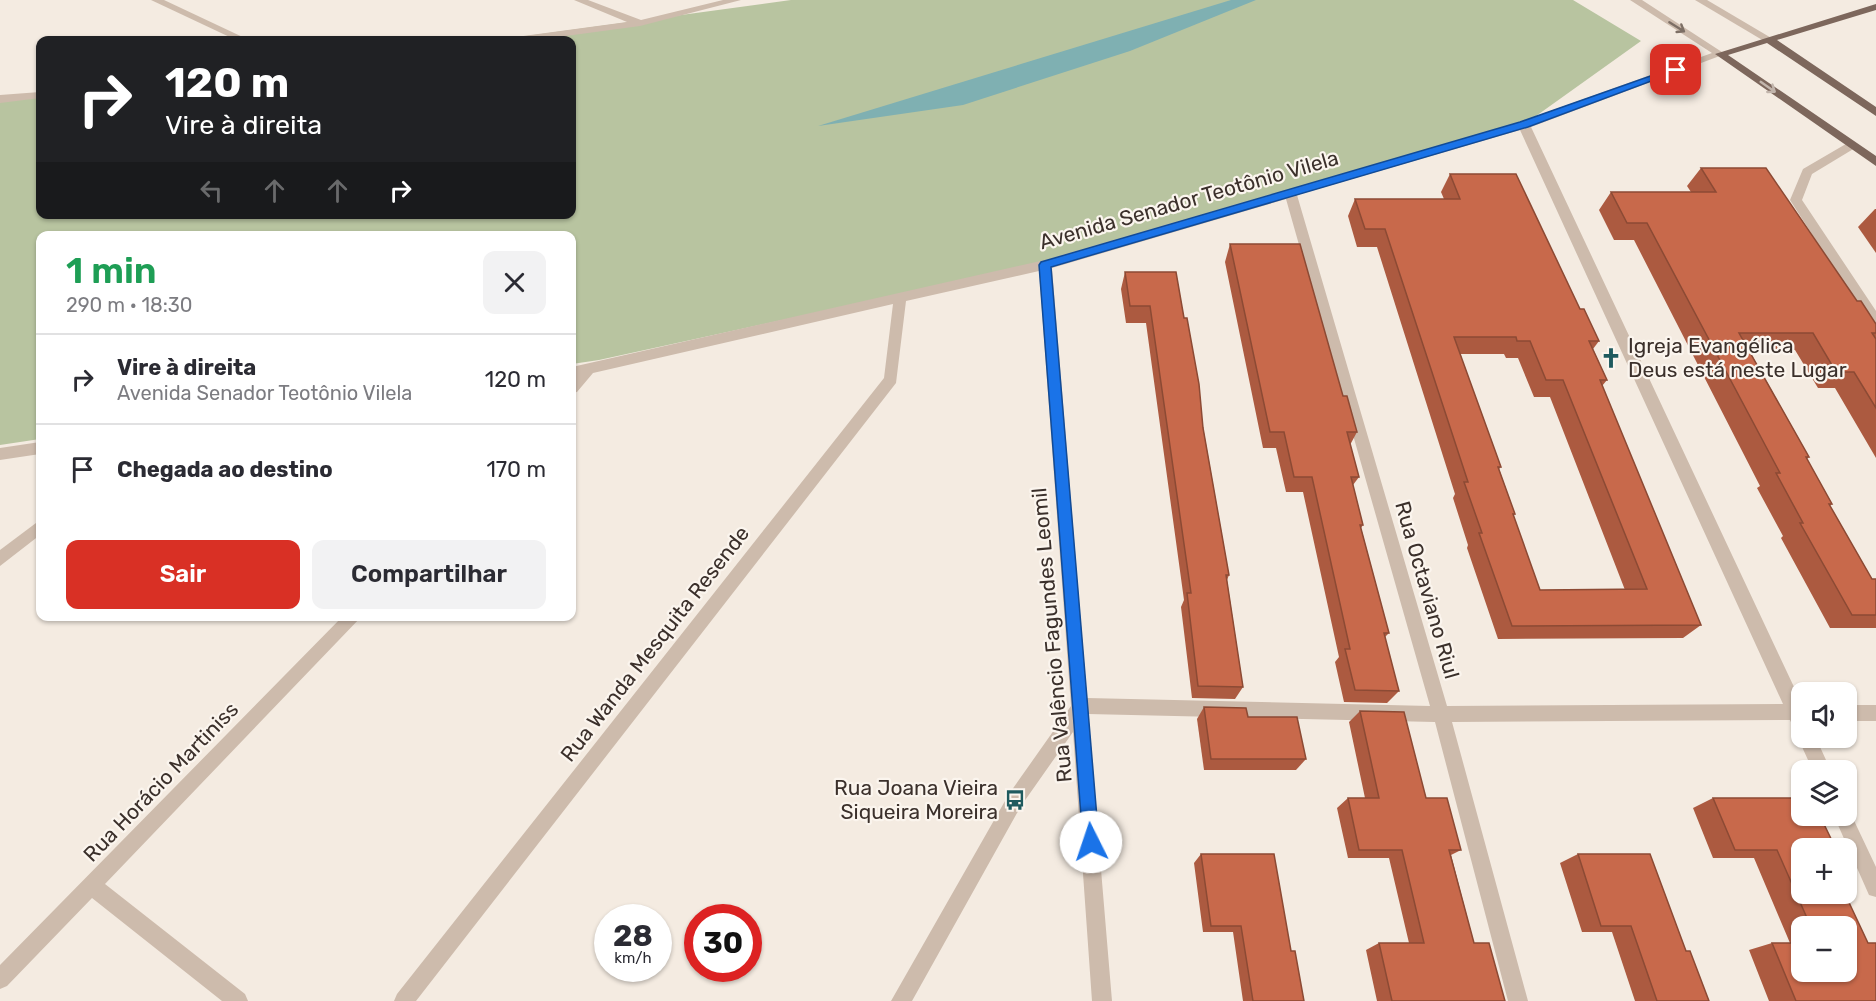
<!DOCTYPE html>
<html lang="pt">
<meta charset="utf-8">
<style>
:root{--surface:#fff;--page:#f2f2f3;--text:#2b2b33;--muted:#7c7c81;--line:#e1e1e2;--accent:#d93025}
body{margin:0;font-family:Rubik,sans-serif;background:var(--page);color:var(--text);height:100vh;display:flex;flex-direction:column;font-size:22px;white-space:nowrap}
*{box-sizing:border-box;margin:0}
p{font-size:20px;color:var(--muted)}
.icon{flex:none;width:33px;height:33px;fill:none;stroke:currentColor;stroke-width:2;stroke-linecap:round;stroke-linejoin:round}
.map{position:relative;flex:1;overflow:hidden}
.panel{position:absolute;left:36px;top:231px;width:540px;height:390px;display:flex;flex-direction:column;background:var(--surface);border-radius:12px;box-shadow:0 2px 4px #0004}
.panel>*{flex:none}
.guide{position:absolute;left:36px;top:36px;width:540px;height:183px;border-radius:12px;box-shadow:0 2px 4px #0004;background:#202124;color:#fff;overflow:hidden}
.buttons{position:absolute;left:1791px;top:682px;display:grid;gap:12px}
.buttons a{display:grid;place-items:center;width:66px;height:66px;border-radius:12px;background:var(--surface);box-shadow:0 2px 4px #0004;font-size:30px}
.speed{position:absolute;left:594px;top:904px;display:flex;gap:12px;font-size:30px;font-weight:700;text-align:center}
.speed>*{display:grid;place-content:center;width:78px;height:78px;border-radius:50%;background:var(--surface);box-shadow:0 2px 4px #0004;line-height:1}
.speed small{font-size:15px;font-weight:400}
.speed .limit{border:9px solid #d22;background:#fff;color:#111}
.pin{position:absolute;display:grid;place-items:center;width:51px;height:51px;color:#fff;margin:-26px;border-radius:12px;box-shadow:0 3px 9px #0006}
.me{position:absolute;width:66px;margin:-33px;rotate:356deg;stroke-linejoin:round;filter:drop-shadow(0 0 4px #0008)}
.turn{display:flex;align-items:center;gap:21px;height:126px;padding:0 30px;font-size:27px}
.turn .icon{width:78px;height:78px;stroke-width:2.5}
.turn b{display:block;font-size:42px;line-height:51px}
.lanes{display:flex;align-items:center;height:57px;padding:0 30px;background:#0003;justify-content:center;gap:30px;direction:ltr}
.lanes .off{opacity:.35}
.round{display:grid;place-items:center;flex:none;width:63px;height:63px;border-radius:12px;background:var(--page)}
.head{display:flex;align-items:center;justify-content:space-between;height:102px;padding:0 30px}
h1{font-size:36px;font-weight:600;line-height:45px;color:#1e9e55}
.action{display:flex;gap:12px;margin-top:auto;padding:12px 30px}
.action a{flex:1;height:69px;border-radius:12px;background:var(--accent);color:#fff;font-size:24px;font-weight:600;line-height:69px;text-align:center}
.action a+a{background:var(--page);color:var(--text)}
ul{padding:0;list-style:none}
li{display:flex;align-items:center;gap:18px;height:90px;padding:0 30px;border-top:2px solid var(--line)}
li div{flex:1}
li b{display:block;font-size:22px}
li em{font-style:normal}
.map>svg:first-child{display:block}
</style>
<div class="map">
<svg width="1876" height="1001" viewBox="0 0 1876 1001">
<rect width="100%" height="100%" fill="#f4ebe1"/>
<path fill="#b8c4a0" d="M791 0H1573L1641 41 1529 121 1044 263 599 360 572 364V236H40V439L0 445V101L40 96V214H572V40H497Z"/>
<path fill="#7fb0b2" d="M1231 0H1256L1130 51 963 105 818 126Z"/>
<g fill="none" stroke-linecap="round" stroke-linejoin="round">
<g fill="#cdbbac" fill-rule="evenodd">
<path d="M151 0H164L249 40H236Z"/>
<path d="M574 0H588L641 20 723 0H741L640 26 536 40H511L516 37 627 22Z"/>
<path d="M1630 0H1642L1725 54 1531 127 1802 704V738H1816L1831 771H1813L1798 738 1800 734 1796 733 1790 720 1452 722 1528 1001H1508L1435 722 1088 714 1112 1001H1092L1073 732 1021 806 912 1001H891L1009 794 1071 706 1039 271 906 301 896 383 416 1001H394L397 994 884 378 893 304 593 373 577 392 572 393V367L1045 260 1520 122 1712 53ZM1520 130 1783 704 1447 706 1297 195ZM1286 199 1430 706 1087 698 1052 268Z"/>
<path d="M1695 0H1707L1773 39 1768 42 1764 41Z"/>
<path d="M40 92V98L0 103V95Z"/>
<path d="M1851 141 1857 145 1855 148 1812 174 1802 200 1876 311V327L1871 326 1790 200 1803 169Z"/>
<path d="M40 442V454L0 460V448Z"/>
<path d="M40 520V535L0 566V550Z"/>
<path d="M343 616H362L105 884 245 994 248 1001H222L92 898 7 986 0 989V965Z"/>
<rect x="1846" y="705" width="30" height="16"/>
<path d="M1846 808 1849 810 1876 867V897L1869 895 1834 816H1846Z"/>
</g>
<path fill="#7d675c" fill-rule="evenodd" d="M1876 4V10L1777 40 1876 107V116L1767 43 1728 55 1876 156V166L1715 54Z"/>
</g>
<g fill="#ac5a40" fill-rule="evenodd">
<path d="M1701 168 1857 301 1876 324V458L1835 388H1818L1795 350H1749L1809 457 1807 459 1832 504 1830 506 1872 579H1876V628H1830L1781 538 1783 536 1757 488 1760 486 1634 240H1614L1599 210 1611 192H1691L1687 186Z"/>
<path d="M1450 174 1580 309 1599 341 1593 349 1607 380 1602 386 1701 625 1683 638 1498 639 1467 548 1468 545 1453 498 1455 494 1377 247H1357L1348 216 1355 199H1444L1441 192ZM1460 354H1504L1506 358H1518L1534 397H1550L1625 590H1540L1513 516 1515 514 1499 469 1501 467Z"/>
<path d="M1875 209H1876V253L1858 227Z"/>
<path d="M1230 244 1343 396 1357 432 1350 445 1359 477 1353 485 1363 525 1361 528 1389 633 1385 637 1399 691 1387 703 1344 702 1335 662 1339 657 1303 492H1286L1276 448H1263L1225 262Z"/>
<path d="M1125 272H1176L1229 575 1227 580 1243 687 1235 699 1192 698 1181 607 1184 600 1146 323H1126L1121 289Z"/>
<path d="M1204 707 1248 717 1306 759 1296 770H1204L1197 719Z"/>
<path d="M1360 711 1426 798 1461 850 1451 855 1474 943 1505 1001H1377L1366 950 1379 943H1409L1389 858H1348L1337 808 1348 798H1365L1349 722Z"/>
<path d="M1713 798H1802V816H1820L1836 849H1802V894H1845L1868 943H1876V1001H1769L1749 950 1772 943H1790L1754 858H1713L1693 808ZM1802 927H1846V972H1802Z"/>
<path d="M1201 854 1291 951 1304 1001H1243L1233 932H1203L1194 863Z"/>
<path d="M1578 854 1686 951 1709 1001H1635L1612 932H1582L1560 863Z"/>
</g>
<g fill="#c8694b" stroke="#8c4a34" stroke-width="1.5" fill-rule="evenodd">
<path d="M1701 168H1766L1857 301H1861L1876 324V333H1872L1876 339V408L1854 372H1836L1813 333H1739L1809 457H1806L1832 504H1829L1872 579H1876V615H1852L1800 523H1803L1776 473H1780L1647 223H1627L1611 192H1716Z"/>
<path d="M1450 174H1516L1580 309H1584L1599 341H1589L1607 380H1600L1701 625 1512 626 1479 533H1482L1464 482H1468L1385 229H1365L1355 199H1460ZM1454 337H1516L1517 341H1530L1546 380H1563L1647 589 1540 590 1513 514H1515L1498 467H1501Z"/>
<path d="M1230 244H1300L1343 396H1347L1357 432H1347L1359 477H1351L1363 525H1360L1389 633H1384L1399 691 1355 690 1345 649H1350L1312 477H1294L1284 432H1270Z"/>
<path d="M1125 272H1176L1184 318H1187L1199 384 1203 428 1229 575H1226L1243 687 1198 686 1187 593H1191L1150 306H1130Z"/>
<path d="M1204 707 1246 708 1248 717H1297L1306 759H1211Z"/>
<path d="M1360 711 1404 712 1426 798H1447L1461 850H1449L1474 943H1489L1505 1001H1392L1379 943H1424L1402 850H1359L1348 798H1379Z"/>
<path d="M1713 798H1802V816H1820L1836 849H1802V894H1845L1868 943H1876V1001H1796L1772 943H1802V972H1846V927H1811L1777 850H1735Z"/>
<path d="M1201 854H1274L1291 951H1295L1304 1001H1253L1241 926H1211Z"/>
<path d="M1578 854H1650L1686 951H1690L1709 1001H1657L1631 926H1601Z"/>
</g>
<defs><path id="oneway-shaft" d="M-6 0H5M1.5-3L5.5 0L1.5 3" fill="none" stroke-width="1.6" stroke-linecap="round" stroke-linejoin="round" transform="scale(1.5)"/></defs>
<use stroke="#7d6f65" href="#oneway-shaft" transform="translate(1677 27) rotate(32)"/>
<use stroke="#c2b5ac" href="#oneway-shaft" transform="translate(1768 87) rotate(35)"/>
<path fill="#1a73e8" stroke="#114b97" stroke-width="1.5" d="M1673 68 1681 70 1528 127 1051 267 1099 842 1097 848 1091 851 1085 848 1083 842 1039 265 1041 262 1520 122Z"/>
<defs>
<g id="church-bare" transform="scale(1.62)"><path d="M-1.2-6h2.4v3.5h3.3v2.4h-3.3V6h-2.4V-.1h-3.3v-2.4h3.3Z" fill="#1f5a5e" stroke="#fbf5ee" stroke-width="2.5" paint-order="stroke"/></g>
<g id="bus-bare" transform="scale(1.62)"><path d="M-5-6H5V4H4V6H2V4H-2V6H-4V4H-5ZM-3.5-4V0h7V-4ZM-3.5 1.2v1.5H-2V1.2ZM2 1.2v1.5H3.5V1.2Z" fill="#1f5a5e" stroke="#fbf5ee" stroke-width="2.5" paint-order="stroke"/></g>
</defs>
<g fill-rule="evenodd">
<use href="#church-bare" x="1611" y="358"/>
<use href="#bus-bare" x="1015" y="800"/>
</g>
<g text-anchor="middle" stroke-width="4.5" stroke-linejoin="round" paint-order="stroke">
<g font-size="21" fill="#3b302b" stroke="#fbf5ee">
<text transform="translate(1189 200) rotate(-16)" y="7">Avenida Senador Teotônio Vilela</text>
<text transform="translate(1427 590) rotate(74)" y="7">Rua Octaviano Riul</text>
<text transform="translate(1052 635) rotate(-95)" y="7">Rua Valêncio Fagundes Leomil</text>
<text transform="translate(655 644) rotate(-52)" y="7">Rua Wanda Mesquita Resende</text>
<text transform="translate(161 782) rotate(-46)" y="7">Rua Horácio Martiniss</text>
</g>
<g font-size="21" fill="#3b302b" stroke="#fbf5ee" text-anchor="start">
<text x="1628" y="353">Igreja Evangélica<tspan x="1628" dy="24">Deus está neste Lugar</tspan></text>
<text x="998" y="795" text-anchor="end">Rua Joana Vieira<tspan x="998" dy="24">Siqueira Moreira</tspan></text>
</g>
</g>
</svg>
<div class="buttons">
<a><svg class="icon" aria-label="sound" viewBox="0 0 24 24"><path d="M4 9h4l5-4v14l-5-4H4zM17 9q2 3 0 6"/></svg></a>
<a><svg class="icon" aria-label="layers" viewBox="0 0 24 24"><path d="M12 4l9 5-9 5-9-5zM3 14l9 5 9-5"/></svg></a>
<a>+</a>
<a>−</a>
</div>
<div class="speed"><div>28<small>km/h</small></div><div class="limit">30</div></div>
<div class="pin" style="left:1676px;top:70px;background:#d93025"><svg class="icon" aria-label="arrive" viewBox="0 0 24 24"><path d="M6 21V4h12l-3 4 3 4H6"/></svg></div>
<svg class="me" style="left:1091px;top:842px" viewBox="-20 -20 40 40"><circle r="19" fill="#fff"/><path d="M0-13L10 11 0 6-10 11z" fill="#1a73e8"/></svg>
<div class="guide">
<div class="turn"><svg class="icon" aria-label="right" viewBox="0 0 24 24"><path d="M7 20v-9h11M14 6l5 5-5 5"/></svg><div><b>120 m</b>Vire à direita</div></div>
<div class="lanes"><svg class="icon off" aria-label="left" viewBox="0 0 24 24"><path d="M17 20v-9H6M10 6l-5 5 5 5"/></svg><svg class="icon off" aria-label="ahead" viewBox="0 0 24 24"><path d="M12 20V5M6 11l6-6 6 6"/></svg><svg class="icon off" aria-label="ahead" viewBox="0 0 24 24"><path d="M12 20V5M6 11l6-6 6 6"/></svg><svg class="icon" aria-label="right" viewBox="0 0 24 24"><path d="M7 20v-9h11M14 6l5 5-5 5"/></svg></div>
</div>
<section class="panel">
<div class="head"><div><h1>1 min</h1><p>290 m · 18:30</p></div><a class="round"><svg class="icon" aria-label="close" viewBox="0 0 24 24"><path d="M6 6l12 12M18 6L6 18"/></svg></a></div>
<ul>
<li><svg class="icon" aria-label="right" viewBox="0 0 24 24"><path d="M7 20v-9h11M14 6l5 5-5 5"/></svg><div><b>Vire à direita</b><p>Avenida Senador Teotônio Vilela</p></div><em>120 m</em></li>
<li><svg class="icon" aria-label="arrive" viewBox="0 0 24 24"><path d="M6 21V4h12l-3 4 3 4H6"/></svg><div><b>Chegada ao destino</b></div><em>170 m</em></li>
</ul>
<div class="action"><a>Sair</a><a>Compartilhar</a></div>
</section>
</div>
